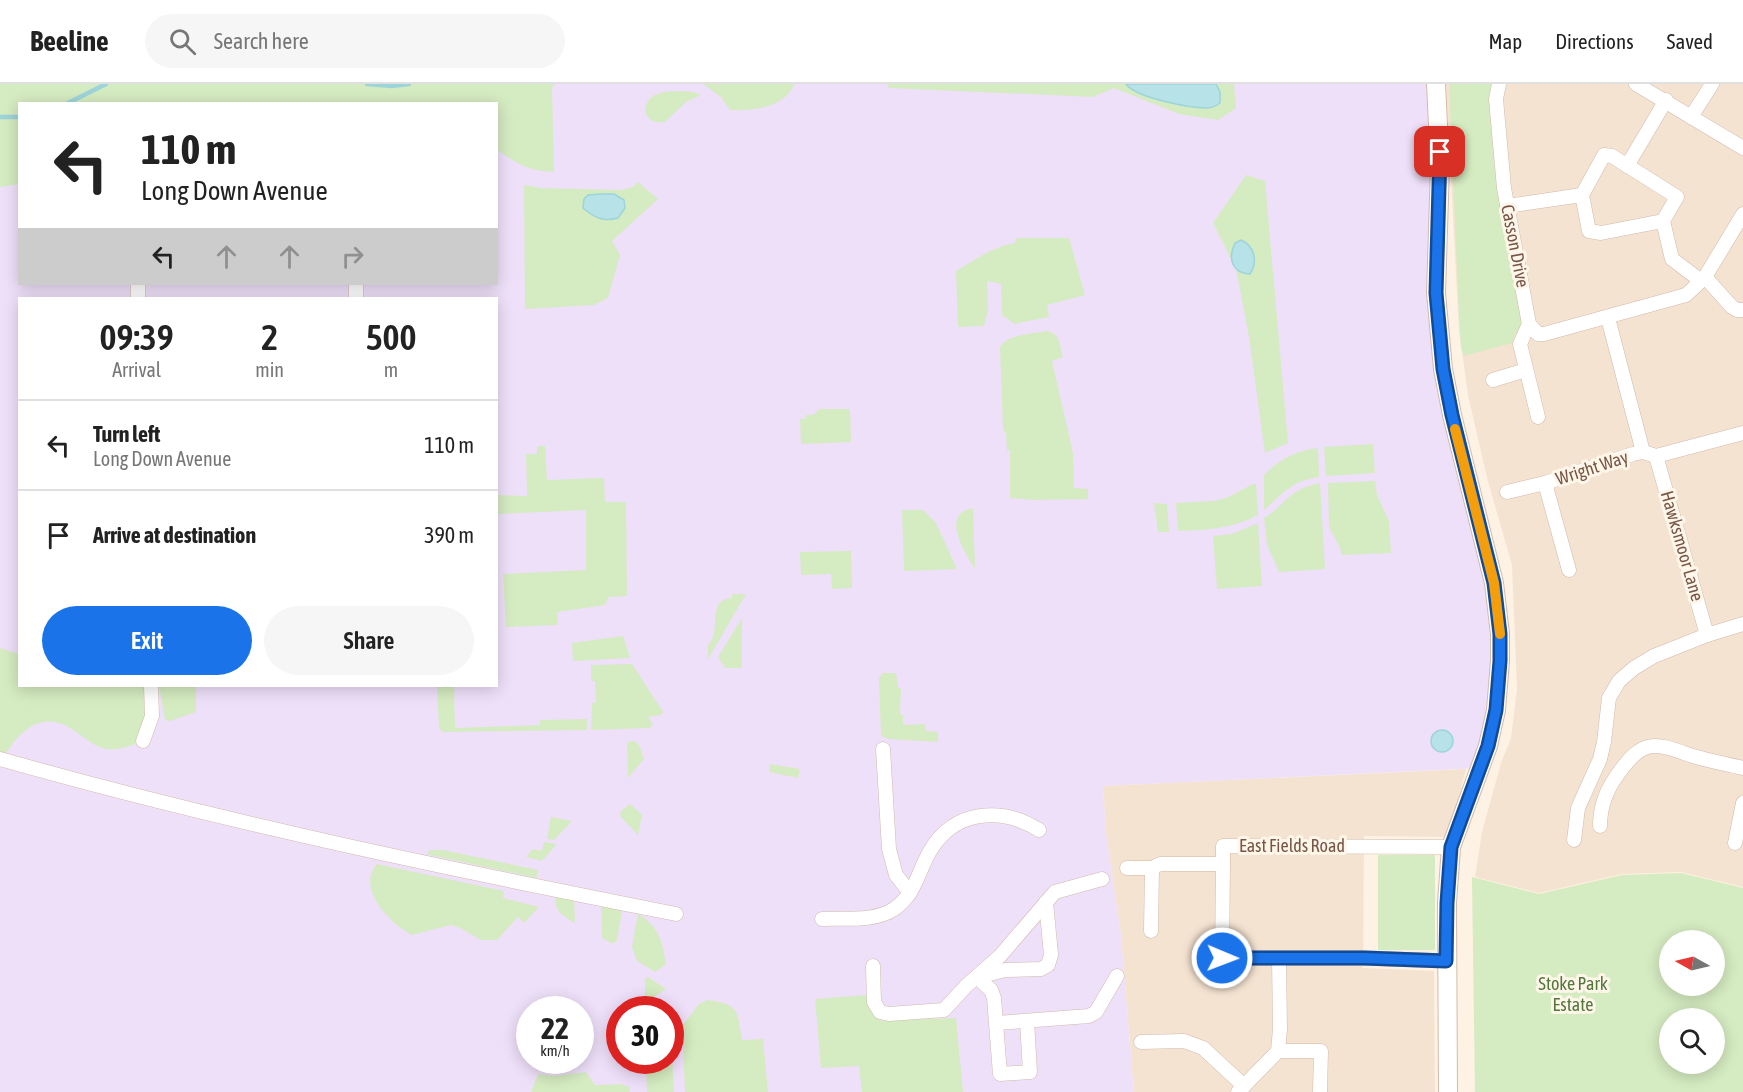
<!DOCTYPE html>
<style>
:root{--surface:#fff;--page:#f6f6f6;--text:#222;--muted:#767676;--line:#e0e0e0;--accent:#1a73e8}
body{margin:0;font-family:"Asap Condensed",sans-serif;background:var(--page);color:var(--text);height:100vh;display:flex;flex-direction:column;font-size:22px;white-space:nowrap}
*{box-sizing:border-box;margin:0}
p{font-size:20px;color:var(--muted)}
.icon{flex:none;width:33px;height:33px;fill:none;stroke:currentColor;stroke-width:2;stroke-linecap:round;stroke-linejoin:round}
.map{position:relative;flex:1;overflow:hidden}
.panel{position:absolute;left:18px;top:213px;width:480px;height:390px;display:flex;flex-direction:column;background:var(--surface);border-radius:0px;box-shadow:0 3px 15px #0003}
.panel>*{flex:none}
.banner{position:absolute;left:18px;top:18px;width:480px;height:183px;border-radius:0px;box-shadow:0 3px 15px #0003;background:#fff;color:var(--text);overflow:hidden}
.needle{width:39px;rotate:278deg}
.buttons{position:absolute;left:1659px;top:846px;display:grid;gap:12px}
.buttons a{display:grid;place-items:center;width:66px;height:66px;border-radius:50%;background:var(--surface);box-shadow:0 3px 15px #0003;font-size:30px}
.speed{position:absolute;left:516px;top:912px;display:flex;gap:12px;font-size:30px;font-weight:700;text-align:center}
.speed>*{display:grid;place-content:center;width:78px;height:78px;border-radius:50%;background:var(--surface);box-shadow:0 3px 15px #0003;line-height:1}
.speed small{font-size:15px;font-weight:400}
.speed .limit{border:9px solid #d22;background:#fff;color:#111}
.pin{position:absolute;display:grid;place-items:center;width:51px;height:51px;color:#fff;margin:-26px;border-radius:12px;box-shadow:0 3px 9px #0006}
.me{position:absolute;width:66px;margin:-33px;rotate:91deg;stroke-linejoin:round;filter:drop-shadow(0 0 4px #0008)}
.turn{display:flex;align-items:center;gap:21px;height:126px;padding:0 24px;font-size:27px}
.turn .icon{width:78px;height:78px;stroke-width:2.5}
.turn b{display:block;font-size:42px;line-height:51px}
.lanes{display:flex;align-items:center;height:57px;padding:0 24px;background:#0003;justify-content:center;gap:30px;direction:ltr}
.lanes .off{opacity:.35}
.eta{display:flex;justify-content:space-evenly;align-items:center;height:102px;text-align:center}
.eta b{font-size:36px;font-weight:600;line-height:42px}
.button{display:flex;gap:12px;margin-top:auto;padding:12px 24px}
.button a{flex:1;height:69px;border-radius:36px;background:var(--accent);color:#fff;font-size:24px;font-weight:600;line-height:69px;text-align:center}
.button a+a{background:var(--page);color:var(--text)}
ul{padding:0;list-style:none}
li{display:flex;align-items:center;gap:18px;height:90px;padding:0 24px;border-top:2px solid var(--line)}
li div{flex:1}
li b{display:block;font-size:22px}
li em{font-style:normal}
header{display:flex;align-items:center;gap:36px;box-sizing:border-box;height:84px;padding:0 30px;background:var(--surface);border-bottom:2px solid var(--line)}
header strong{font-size:28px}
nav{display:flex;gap:33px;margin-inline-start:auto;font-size:21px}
.search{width:420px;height:54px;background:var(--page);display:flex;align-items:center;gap:15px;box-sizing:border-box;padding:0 21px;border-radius:33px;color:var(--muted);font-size:22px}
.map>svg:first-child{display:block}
</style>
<header>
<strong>Beeline</strong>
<div class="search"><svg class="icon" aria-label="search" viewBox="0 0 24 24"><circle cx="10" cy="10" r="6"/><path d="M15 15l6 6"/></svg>Search here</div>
<nav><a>Map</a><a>Directions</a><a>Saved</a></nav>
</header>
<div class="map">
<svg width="1743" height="1008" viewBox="0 0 1743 1008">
<rect width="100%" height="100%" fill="#fdf2e3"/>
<g fill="#f5e3d1">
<path d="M1446 0H1743V803L1681 788 1622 790 1539 809 1475 793 1482 748 1501 679 1511 654 1517 605 1512 481 1487 394 1468 311 1459 246Z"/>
<path d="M1466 685 1448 753 1364 752 1363 884 1434 887 1435 1008H1134L1121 851 1106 749 1103 702Z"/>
</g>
<path fill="#efe0f9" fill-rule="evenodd" d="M0 0H1433L1436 209 1500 550 1481 684 1103 702 1106 749 1121 851 1134 1008H0ZM20 20H496V200H20ZM20 214H496V602H20ZM530 926H580V976H530ZM620 926H670V976H620Z"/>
<g fill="#d5ebc1" fill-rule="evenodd">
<path d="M0 0H554L552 4 554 88C527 87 518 80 497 66L496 20H20L19 100 0 103Z"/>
<path d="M703 0H794C786 24 751 27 730 26L721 13Z"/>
<path d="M887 0H1234L1236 24 1218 36 1179 30 1114 4 1093 13 889 4Z"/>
<path d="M1449 0H1492C1488 23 1491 45 1494 68 1499 126 1511 183 1524 240L1515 251 1512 259 1464 272 1461 264 1459 232Z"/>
<path d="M678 7 693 8 701 11 686 18 665 38C655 40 647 36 645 26 648 8 663 8 678 7Z"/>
<path d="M1246 91 1265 97 1288 359 1265 369 1249 253 1236 185 1213 139Z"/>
<path d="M638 98 658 115 612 157 620 171 608 214 594 221 525 225 524 101 541 104 621 106 633 103Z"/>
<path d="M1016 154H1069L1085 211 1047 221 1049 233 1014 240 1002 231 1001 200 987 197 988 226 984 242 958 243 956 187C974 176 995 162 1015 159Z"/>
<path d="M1046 247C1060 248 1060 262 1063 273L1052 277 1073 369 1074 404 1088 405V415L1033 416 1010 414V366H1007L1006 349 1003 346 1000 263C1008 250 1033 250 1046 247Z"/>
<path d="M820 325H850L851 358 801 360 800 335H806V331H813Z"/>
<path d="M1373 360 1375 389 1326 392 1324 363Z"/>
<path d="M537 362H545L547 396 604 394 605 418H626L627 512 609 513 605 521 557 528 558 541 506 543 503 490 586 486V426L497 430 496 411 527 412 526 370H537Z"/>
<path d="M1318 364 1319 393C1291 397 1284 409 1264 426V391C1279 376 1296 366 1318 364Z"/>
<path d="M1375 397 1377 411 1389 437 1391 469 1342 471 1340 464 1329 443 1328 399Z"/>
<path d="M1320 399 1325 485 1279 488 1267 461 1264 434C1288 419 1287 406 1320 399Z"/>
<path d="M1253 400H1256L1258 431C1232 445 1206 446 1178 447L1176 419 1214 417 1226 414Z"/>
<path d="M1154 419 1167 420 1169 448H1158Z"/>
<path d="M973 424 975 485C966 470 939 430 973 424Z"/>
<path d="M902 426H923L936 439 957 485 904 487Z"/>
<path d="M1258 439 1262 502 1217 505 1213 452 1232 450Z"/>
<path d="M851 467 852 504 832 505 831 490 801 491 800 468Z"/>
<path d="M732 510H746L708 575V561C723 548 705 516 732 514Z"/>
<path d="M742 534V584H725L718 573Z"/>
<path d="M623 552 630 574 573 577 572 559Z"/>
<path d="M0 564 19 570 20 602H151L143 657C132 661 119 667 106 665 92 662 82 651 70 644 39 625 16 651 2 676L0 675Z"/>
<path d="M632 580 663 628 661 631 648 633 653 641 649 644 591 646 592 619H596L595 597H591V581Z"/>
<path d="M883 589H896L898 604H901L900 630 903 631V641L925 640 926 647 938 648V658L889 655 881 652 879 594Z"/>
<path d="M159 602H196V628L170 637 165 636Z"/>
<path d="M437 602H454L455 644 540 641V636L587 635V646L442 648 439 643Z"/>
<path d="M635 657 639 661 644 675 628 694 627 658Z"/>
<path d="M770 680 800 685 798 694 769 688Z"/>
<path d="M630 720 642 731 638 751 620 732 621 727Z"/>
<path d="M551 733 572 737 554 756 547 755Z"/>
<path d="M544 758 557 760 542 777 526 773 533 765 542 767Z"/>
<path d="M431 766H443L538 786 537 794 426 770Z"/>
<rect x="1378" y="771" width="57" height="95"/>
<path d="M377 780 504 807 503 814 539 823 524 839 518 833 497 856H481L460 844 451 841 412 851C391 841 355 804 377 780Z"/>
<path d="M1681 789 1743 804V1008H1475L1472 793 1539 810 1622 791ZM1670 856H1714V902H1670ZM1670 934H1714V980H1670Z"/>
<path d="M556 813 574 816 575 839C564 832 553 827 556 813Z"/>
<path d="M601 822 622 827 617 856 613 860 602 854Z"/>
<path d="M638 830C658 841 663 859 666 880L655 888 637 877 632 863Z"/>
<path d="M648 893 666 905 648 917 645 915V895Z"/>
<path d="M867 911 869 924 881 937 956 934 963 1008H862L859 982 821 984 815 915Z"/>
<path d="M707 916C740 920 737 927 742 956L763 955 768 1008H685L682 942 699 920Z"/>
<path d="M671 951 674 1008H647L646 977 670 976Z"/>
<path d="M586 988 595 1001 624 1000V1002H629L630 1008H531L538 990 553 992Z"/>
</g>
<g fill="#b7e3e8" stroke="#9dd4da" stroke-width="1.5">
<path d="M1126 0H1216L1220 8V19C1216 22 1212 24 1207 24 1190 24 1136 14 1126 0Z"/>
<path d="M600 110H614L624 116 625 124 618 134C603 138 595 134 583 124L584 115 588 111Z"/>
<path d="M1241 156C1255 162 1258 178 1250 190 1231 189 1228 174 1235 159Z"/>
<circle cx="1442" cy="657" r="11"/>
</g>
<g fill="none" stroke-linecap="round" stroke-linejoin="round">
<g stroke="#9dd4da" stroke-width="4.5">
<path d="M367 0 392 2 409 0"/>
<path d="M66 20 106 0"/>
<path d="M0 33H20"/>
</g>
<g stroke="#d1baac" stroke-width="15">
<g id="street">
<path d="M1499 0 1496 15 1504 104 1529 240 1538 250H1544L1686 211 1705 193 1743 130"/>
<path d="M1636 0 1743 64"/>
<path d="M1691 33 1712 0"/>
<path d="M1627 82 1666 16"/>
<path d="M1507 122 1582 111"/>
<path d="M1663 137 1601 149 1589 147 1582 111 1604 71 1612 72 1677 113 1663 137 1672 175 1701 197"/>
<path d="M1705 193 1732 223 1737 226H1743"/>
<path d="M138 200V214"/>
<path d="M356 200V214"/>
<path d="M1608 234 1643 368"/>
<path d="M1529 240 1520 260 1538 333"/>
<path d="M1493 296 1526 286"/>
<path d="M1656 372 1707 551"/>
<path d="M1545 399 1569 486"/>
<path d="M1507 408 1545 399 1633 370 1643 368 1656 372 1743 349"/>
<path d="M143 657 152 632 151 602"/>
<path d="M883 665 889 765 896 791 910 809"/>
<path d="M0 675C222 738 449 785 676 830"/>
<path d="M1600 742C1600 722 1606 706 1618 690 1644 653 1655 659 1693 672 1709 677 1727 680 1743 684"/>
<path d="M1574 756 1578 724 1600 675 1604 658 1609 614 1619 597 1634 584 1654 572 1707 551 1743 540"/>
<path d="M1735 759 1743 719"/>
<path d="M1223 780 1222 874H1364L1446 877"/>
<path d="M1127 784H1152L1160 780H1223V762L1451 763"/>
<path d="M822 835C844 834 875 838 894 825 916 810 918 787 930 767 954 726 1001 722 1039 746"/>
<path d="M1151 847 1152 784"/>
<path d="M873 882 874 918 880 928 889 930 944 926 966 902 1000 872 1055 808 1102 795"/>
<path d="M981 892 1005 886 1041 885 1048 881 1051 871 1046 818"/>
<path d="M977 893 991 906 994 914 1000 990 1030 988 1027 937"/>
<path d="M997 939 1089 932 1096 928 1117 892"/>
<path d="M1141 958 1184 957 1203 964 1244 1002"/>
<path d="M1278 967H1321L1320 1008"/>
<path d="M1238 1008 1278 967 1280 945 1279 875"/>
</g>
</g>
<g stroke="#d4baa9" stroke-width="20">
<path id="secondary" d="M1436 0 1440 82 1436 209 1443 285 1452 331 1494 499 1500 550V577L1496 626 1488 662 1451 763 1447 819 1448 1008"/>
</g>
<use href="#street" stroke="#fff" stroke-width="14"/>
<use href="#secondary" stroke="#fff" stroke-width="18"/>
</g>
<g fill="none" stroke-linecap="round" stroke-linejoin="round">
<g stroke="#114b97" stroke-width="15">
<path id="route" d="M1222 874H1364L1446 877 1447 819 1451 763 1488 662 1496 626 1500 577V550L1494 499 1452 331 1443 285 1436 209 1440 68"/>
</g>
<use href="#route" stroke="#1a73e8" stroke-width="10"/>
<path stroke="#f59e0b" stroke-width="10" d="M1455 345 1494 499 1500 550"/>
</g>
<g text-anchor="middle" stroke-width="6" stroke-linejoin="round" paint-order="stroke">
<g font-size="18" fill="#775648" stroke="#fff6ea">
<text transform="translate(1515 162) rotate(79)" y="6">Casson Drive</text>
<text transform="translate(1592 384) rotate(-18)" y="6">Wright Way</text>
<text transform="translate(1682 462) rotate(74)" y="6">Hawksmoor Lane</text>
<text x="1292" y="768">East Fields Road</text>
</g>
<g font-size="18" fill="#52773d" stroke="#fff6ea">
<text x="1573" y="906">Stoke Park<tspan x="1573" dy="21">Estate</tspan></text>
</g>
</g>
</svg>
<div class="buttons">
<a><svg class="needle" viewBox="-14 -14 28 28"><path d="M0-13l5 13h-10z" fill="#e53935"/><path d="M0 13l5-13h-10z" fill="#767676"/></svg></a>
<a><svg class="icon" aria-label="search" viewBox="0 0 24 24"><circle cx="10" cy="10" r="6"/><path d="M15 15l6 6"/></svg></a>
</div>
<div class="speed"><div>22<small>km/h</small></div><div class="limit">30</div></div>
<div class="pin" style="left:1440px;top:68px;background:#d93025"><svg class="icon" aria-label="arrive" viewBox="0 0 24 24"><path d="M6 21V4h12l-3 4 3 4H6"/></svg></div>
<svg class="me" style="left:1222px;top:874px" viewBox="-20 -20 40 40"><circle r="17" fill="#1a73e8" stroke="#fff" stroke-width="3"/><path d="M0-11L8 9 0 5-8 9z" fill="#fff"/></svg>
<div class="banner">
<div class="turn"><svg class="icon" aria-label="left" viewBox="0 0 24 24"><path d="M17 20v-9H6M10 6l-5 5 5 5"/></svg><div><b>110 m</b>Long Down Avenue</div></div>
<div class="lanes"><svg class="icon" aria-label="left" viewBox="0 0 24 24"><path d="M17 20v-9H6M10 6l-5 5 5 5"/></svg><svg class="icon off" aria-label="ahead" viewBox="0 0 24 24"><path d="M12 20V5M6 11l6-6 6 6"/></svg><svg class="icon off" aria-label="ahead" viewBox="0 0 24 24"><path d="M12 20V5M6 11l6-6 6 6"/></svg><svg class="icon off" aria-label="right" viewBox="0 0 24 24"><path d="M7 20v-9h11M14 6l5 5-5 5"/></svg></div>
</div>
<section class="panel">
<div class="eta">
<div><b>09:39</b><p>Arrival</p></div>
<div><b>2</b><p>min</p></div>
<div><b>500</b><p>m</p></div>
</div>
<ul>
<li><svg class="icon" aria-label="left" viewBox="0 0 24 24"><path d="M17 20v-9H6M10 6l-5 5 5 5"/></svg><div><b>Turn left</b><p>Long Down Avenue</p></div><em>110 m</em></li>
<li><svg class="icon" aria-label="arrive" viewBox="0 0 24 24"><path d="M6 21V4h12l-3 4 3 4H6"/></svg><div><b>Arrive at destination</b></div><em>390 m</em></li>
</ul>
<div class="button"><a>Exit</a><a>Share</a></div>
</section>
</div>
